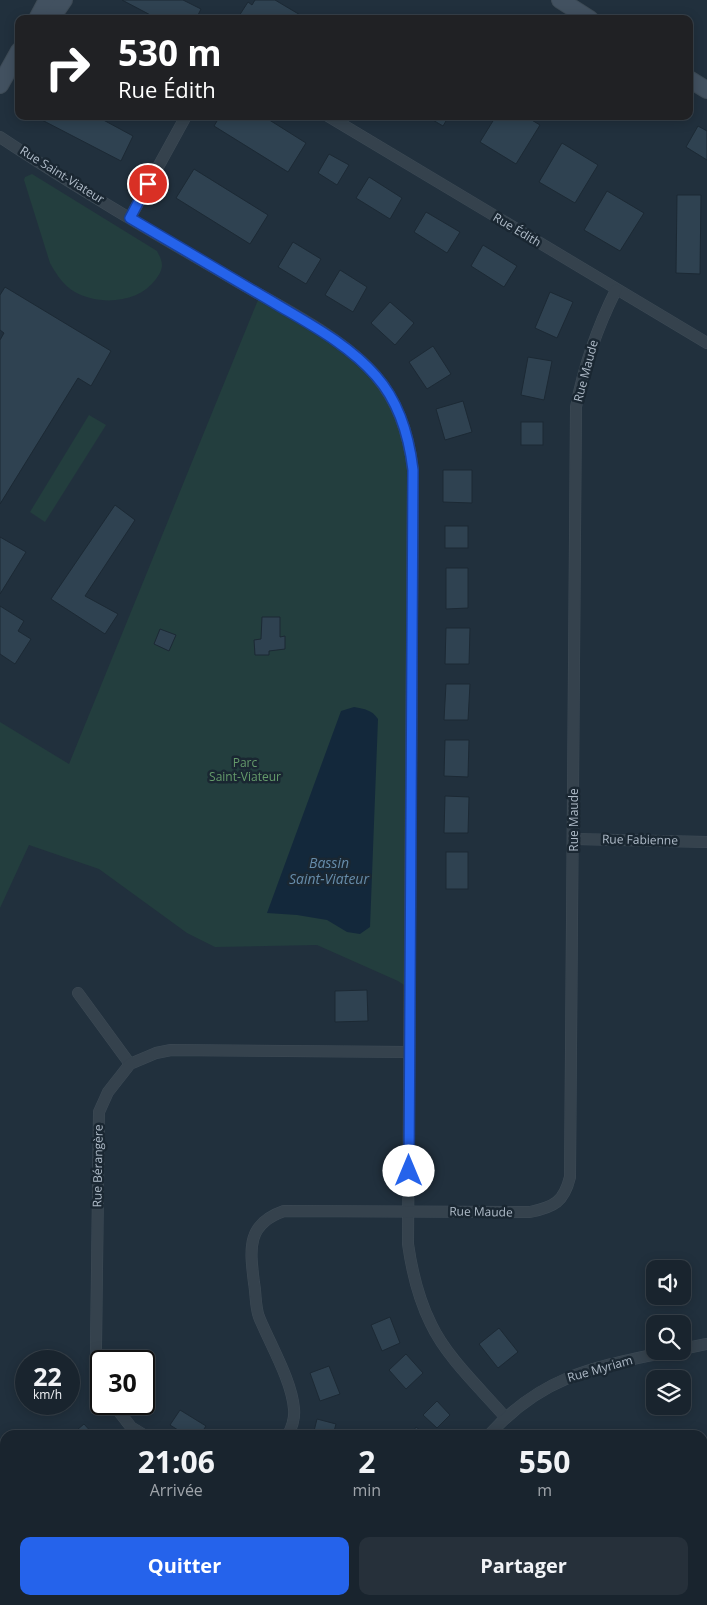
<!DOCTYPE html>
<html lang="fr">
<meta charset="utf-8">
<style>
:root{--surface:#19242e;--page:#26303a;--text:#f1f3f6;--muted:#9fa4aa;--line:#37414a;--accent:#2563eb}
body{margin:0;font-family:"Open Sans",sans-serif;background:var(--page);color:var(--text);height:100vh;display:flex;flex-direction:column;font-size:19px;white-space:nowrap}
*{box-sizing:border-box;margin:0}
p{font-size:16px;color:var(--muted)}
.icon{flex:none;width:28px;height:28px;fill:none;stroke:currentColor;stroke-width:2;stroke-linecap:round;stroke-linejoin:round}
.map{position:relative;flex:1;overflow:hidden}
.details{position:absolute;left:0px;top:1430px;width:708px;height:175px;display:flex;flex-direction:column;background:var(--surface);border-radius:15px 15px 0 0;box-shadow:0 2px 12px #0003,0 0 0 1px var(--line)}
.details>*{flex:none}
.hud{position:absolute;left:15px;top:15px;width:678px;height:105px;border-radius:10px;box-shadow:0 2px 12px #0003,0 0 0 1px var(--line);background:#202124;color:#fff;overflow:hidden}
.fabs{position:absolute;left:646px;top:1260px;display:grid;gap:10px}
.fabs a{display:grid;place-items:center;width:45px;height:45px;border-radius:10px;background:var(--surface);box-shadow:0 2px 12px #0003,0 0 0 1px var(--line);font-size:25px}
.speed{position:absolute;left:15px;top:1350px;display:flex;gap:10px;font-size:25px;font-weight:700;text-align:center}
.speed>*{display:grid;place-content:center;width:65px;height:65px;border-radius:50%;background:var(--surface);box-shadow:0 2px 12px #0003,0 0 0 1px var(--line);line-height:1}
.speed small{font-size:12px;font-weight:400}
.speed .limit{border:2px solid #111;border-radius:8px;background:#fff;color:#111}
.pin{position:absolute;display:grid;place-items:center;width:42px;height:42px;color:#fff;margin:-21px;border:2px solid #fff;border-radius:50%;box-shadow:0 1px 5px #0007}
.me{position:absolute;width:55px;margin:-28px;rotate:0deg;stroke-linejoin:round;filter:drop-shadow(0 0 4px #0008)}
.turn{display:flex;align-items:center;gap:18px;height:105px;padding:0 20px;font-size:22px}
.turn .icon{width:65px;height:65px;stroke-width:2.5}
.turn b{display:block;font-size:35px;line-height:42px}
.eta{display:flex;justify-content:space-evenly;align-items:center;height:85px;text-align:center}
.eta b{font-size:30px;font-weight:700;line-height:35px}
.primary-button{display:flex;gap:10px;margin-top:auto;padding:10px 20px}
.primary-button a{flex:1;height:58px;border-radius:10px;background:var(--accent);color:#fff;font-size:20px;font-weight:700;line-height:58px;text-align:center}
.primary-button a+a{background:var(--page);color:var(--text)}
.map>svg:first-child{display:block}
</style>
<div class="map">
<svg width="707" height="1605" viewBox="0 0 707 1605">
<rect width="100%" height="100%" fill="#21303d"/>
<g fill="#233e3e">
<path d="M32 174 157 251C159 255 162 260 162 265 162 270 159 275 156 279 139 303 100 306 75 292 64 286 56 274 50 263L24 180 25 177Z"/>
<path d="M260 295 320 331 376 376 408 437 410 989 398 981 317 945 215 947 187 933 99 869 29 845 0 908V722L69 764Z"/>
<path d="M89 415 106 425 45 522 30 512Z"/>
<path d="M230 1600H311L308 1605H226Z"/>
</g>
<path fill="#13283b" d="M354 707C365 709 372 710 378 719L370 927 360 934 347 932 327 920 297 915 267 913 341 711Z"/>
<g fill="#2f4251" stroke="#1c2934">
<path d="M122 0H183L201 9 196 19H158Z"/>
<path d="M255 0H275L307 19H243L239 16 248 2 252 5Z"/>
<path d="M41 116H96L133 136 121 161 40 119Z"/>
<path d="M220 116H263L306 143 288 172 214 126Z"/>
<path d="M426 116H449L443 126Z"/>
<path d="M496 116H525L540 125 516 164 480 142Z"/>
<path d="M698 126 707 131V160L686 147Z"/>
<path d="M562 143 598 165 575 203 539 182Z"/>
<path d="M329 154 349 165 337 185 318 173Z"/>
<path d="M194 169 268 215 250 244 176 198Z"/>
<path d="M369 177 402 198 390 219 356 198Z"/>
<path d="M607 191 644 213 620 251 584 230Z"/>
<path d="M677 195H701L700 274 676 273Z"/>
<path d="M426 212 460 232 447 253 414 232Z"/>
<path d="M293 242 321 259 306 284 278 267Z"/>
<path d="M483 245 517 266 504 287 471 266Z"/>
<path d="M340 270 367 287 353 312 325 295Z"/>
<path d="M5 287 111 351 91 386 78 378 0 504V340L4 333 0 330V295Z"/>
<path d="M550 292 573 302 557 338 535 328Z"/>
<path d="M390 302 414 323 395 345 371 323Z"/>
<path d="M433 346 451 374 427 389 409 362Z"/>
<path d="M528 357 552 361 544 400 521 395Z"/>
<path d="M463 401 472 432 445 440 436 409Z"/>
<rect x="521" y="422" width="22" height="23"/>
<path d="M443 470H472V503L443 502Z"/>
<path d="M115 505 135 520 85 596 118 614 105 634 51 599Z"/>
<rect x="445" y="526" width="23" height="22"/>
<path d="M0 537 26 552 0 594Z"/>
<path d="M446 568H468V608L446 609Z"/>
<path d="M0 606 24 621 18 631 31 639 15 664 0 654Z"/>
<path d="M262 617H280V637L285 636V649L269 651V655H255L254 640 261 639Z"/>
<path d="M446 628H470L469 664H445Z"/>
<path d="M160 629 176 635 169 651 154 644Z"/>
<path d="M446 684H470L468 720H444Z"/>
<path d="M445 740H469L468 777 444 776Z"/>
<path d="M445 796 469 797 468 833H444Z"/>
<rect x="446" y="852" width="22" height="37"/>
<path d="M367 990 368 1021 335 1022V991Z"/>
<path d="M390 1317 400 1343 382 1351 371 1325Z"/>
<path d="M499 1328 518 1352 498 1368 479 1344Z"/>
<path d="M406 1354 423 1373 406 1389 389 1370Z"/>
<path d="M329 1366 340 1394 320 1401 310 1373Z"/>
<path d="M437 1401 450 1415 437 1428 423 1415Z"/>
<path d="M180 1410 206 1426 200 1435H186L170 1425Z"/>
<path d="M317 1419 336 1424 333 1435H313Z"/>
<path d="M84 1424 94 1435H71Z"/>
<path d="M416 1427 426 1435H411Z"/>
<path d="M312 1600H336L333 1605H319Z"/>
</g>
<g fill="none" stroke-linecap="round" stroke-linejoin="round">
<g stroke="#3e4b56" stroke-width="12">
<g id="minor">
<path d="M328 116 707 343"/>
<path d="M0 137C75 187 154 233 233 279 278 306 342 336 376 376 399 403 409 436 413 470L408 1244C412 1272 418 1298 431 1324 447 1358 481 1389 505 1417"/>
<path d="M130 218 186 116"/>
<path d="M574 839 707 842"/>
<path d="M78 993 130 1064"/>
<path d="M682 1349 707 1344"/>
<path d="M101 1380 97 1366 96 1348 99 1112 108 1092 130 1064 156 1053 171 1050 409 1052"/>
<path d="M113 1404 131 1427 144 1435"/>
<path d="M288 1435C292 1427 295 1418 294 1409 292 1381 270 1344 259 1317 255 1306 256 1293 254 1283 250 1249 246 1224 284 1211L530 1212C554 1207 564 1202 570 1177L576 407C584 365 597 328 616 290"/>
<path d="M489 1435C543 1375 595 1367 671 1351"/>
<path d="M702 1507 707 1506"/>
<path d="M0 1537 5 1540"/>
<path d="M103 1600 111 1605"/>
<path d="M377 1605 380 1600"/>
<path d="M547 1605 550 1600"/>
</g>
</g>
<g stroke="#3e4b56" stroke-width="18">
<g id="secondary">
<path d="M560 0 590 19"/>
<path d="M37 19 47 0"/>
<path d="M51 19 64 0"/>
<path d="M689 79 707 90"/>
<path d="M0 85 19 51"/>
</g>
</g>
<use href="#minor" stroke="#35424d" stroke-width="11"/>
<use href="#secondary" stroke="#425160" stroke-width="16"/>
</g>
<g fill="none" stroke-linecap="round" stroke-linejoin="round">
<g stroke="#184099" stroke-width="12">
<path id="route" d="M148 184 130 218C177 246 224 273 271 301 307 323 347 343 376 376 399 402 409 436 413 470L409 1171"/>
</g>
<use href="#route" stroke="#2563eb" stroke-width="9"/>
</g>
<g text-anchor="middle" stroke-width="5" stroke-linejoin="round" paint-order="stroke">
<g font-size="12" fill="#b0bcc9" stroke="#1a2732">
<text transform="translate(62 175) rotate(32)" y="4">Rue Saint-Viateur</text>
<text transform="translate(517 230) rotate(31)" y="4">Rue Édith</text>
<text transform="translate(586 371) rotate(-75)" y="4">Rue Maude</text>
<text transform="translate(574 820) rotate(-90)" y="4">Rue Maude</text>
<text transform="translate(640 840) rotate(1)" y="4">Rue Fabienne</text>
<text transform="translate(98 1166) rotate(-89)" y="4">Rue Bérangère</text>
<text transform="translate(481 1212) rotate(1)" y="4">Rue Maude</text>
<text transform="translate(600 1369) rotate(-16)" y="4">Rue Myriam</text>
</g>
<g font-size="12" fill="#659b6b" stroke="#1a2732">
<text x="245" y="767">Parc<tspan x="245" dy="14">Saint-Viateur</tspan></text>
</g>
<g font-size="14" font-style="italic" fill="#668caa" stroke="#1a2732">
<text x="329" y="868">Bassin<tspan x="329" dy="16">Saint-Viateur</tspan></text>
</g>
</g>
</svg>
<div class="fabs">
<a><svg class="icon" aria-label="sound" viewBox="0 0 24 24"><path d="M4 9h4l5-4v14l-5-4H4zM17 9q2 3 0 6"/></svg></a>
<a><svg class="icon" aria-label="search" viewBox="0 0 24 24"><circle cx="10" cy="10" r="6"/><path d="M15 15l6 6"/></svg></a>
<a><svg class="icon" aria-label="layers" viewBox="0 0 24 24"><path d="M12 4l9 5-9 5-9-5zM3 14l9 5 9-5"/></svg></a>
</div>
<div class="speed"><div>22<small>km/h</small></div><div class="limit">30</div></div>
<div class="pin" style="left:148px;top:184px;background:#d93025"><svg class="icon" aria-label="arrive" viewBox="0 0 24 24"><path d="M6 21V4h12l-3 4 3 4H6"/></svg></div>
<svg class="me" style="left:409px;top:1171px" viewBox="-20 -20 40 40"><circle r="19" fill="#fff"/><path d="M0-13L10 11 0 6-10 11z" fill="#2563eb"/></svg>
<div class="hud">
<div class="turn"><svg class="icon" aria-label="right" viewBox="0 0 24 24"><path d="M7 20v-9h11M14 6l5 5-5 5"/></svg><div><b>530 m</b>Rue Édith</div></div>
</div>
<section class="details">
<div class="eta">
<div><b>21:06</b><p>Arrivée</p></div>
<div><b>2</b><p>min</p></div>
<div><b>550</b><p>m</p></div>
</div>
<div class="primary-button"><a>Quitter</a><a>Partager</a></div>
</section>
</div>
